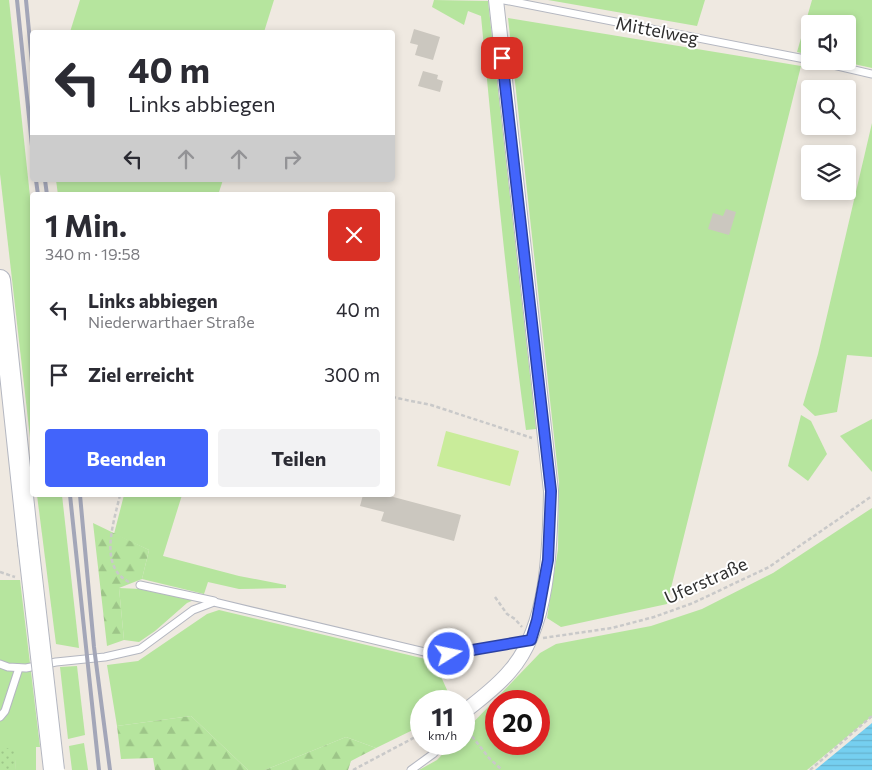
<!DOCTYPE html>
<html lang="de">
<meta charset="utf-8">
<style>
:root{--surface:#fff;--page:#f2f2f3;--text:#2b2b33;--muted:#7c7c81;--accent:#4264fb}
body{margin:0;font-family:Commissioner,sans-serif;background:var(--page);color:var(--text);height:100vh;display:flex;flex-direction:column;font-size:19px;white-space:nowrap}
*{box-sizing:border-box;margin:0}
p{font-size:16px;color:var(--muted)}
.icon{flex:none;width:28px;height:28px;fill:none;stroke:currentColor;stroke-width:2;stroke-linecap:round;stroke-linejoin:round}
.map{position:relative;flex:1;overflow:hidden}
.details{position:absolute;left:30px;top:192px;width:365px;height:305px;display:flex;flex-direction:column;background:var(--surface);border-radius:5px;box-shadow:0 2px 8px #0003}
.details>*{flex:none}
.top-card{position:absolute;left:30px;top:30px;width:365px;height:152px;border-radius:5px;box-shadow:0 2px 8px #0003;background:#fff;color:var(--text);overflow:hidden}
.controls{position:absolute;left:801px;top:15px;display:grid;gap:10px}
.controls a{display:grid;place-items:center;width:55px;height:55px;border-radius:5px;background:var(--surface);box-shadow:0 2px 8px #0003;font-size:25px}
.speed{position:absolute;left:410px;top:690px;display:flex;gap:10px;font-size:25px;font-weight:700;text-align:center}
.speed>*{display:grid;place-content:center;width:65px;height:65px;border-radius:50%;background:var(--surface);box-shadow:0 2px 8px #0003;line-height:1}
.speed small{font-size:12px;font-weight:400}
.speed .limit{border:8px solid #d22;background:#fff;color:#111}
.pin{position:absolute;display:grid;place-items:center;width:42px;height:42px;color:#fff;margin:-21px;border-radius:10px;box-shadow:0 2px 8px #0006}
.me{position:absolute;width:55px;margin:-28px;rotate:80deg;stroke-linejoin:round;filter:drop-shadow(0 0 4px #0008)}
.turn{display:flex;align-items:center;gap:18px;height:105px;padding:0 15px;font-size:22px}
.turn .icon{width:65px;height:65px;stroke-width:2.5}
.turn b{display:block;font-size:35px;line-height:42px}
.lanes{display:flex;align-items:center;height:48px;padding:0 15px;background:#0003;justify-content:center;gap:25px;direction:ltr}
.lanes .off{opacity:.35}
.round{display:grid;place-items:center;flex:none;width:52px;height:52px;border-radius:5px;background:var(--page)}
.overview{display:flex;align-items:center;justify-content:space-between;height:85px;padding:0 15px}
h1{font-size:30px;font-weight:700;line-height:38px}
.action{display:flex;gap:10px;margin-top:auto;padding:10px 15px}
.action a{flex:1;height:58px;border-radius:5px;background:var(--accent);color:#fff;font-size:20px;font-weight:700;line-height:58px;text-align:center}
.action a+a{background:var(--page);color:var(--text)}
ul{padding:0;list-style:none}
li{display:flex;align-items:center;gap:15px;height:65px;padding:0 15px}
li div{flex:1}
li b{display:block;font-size:19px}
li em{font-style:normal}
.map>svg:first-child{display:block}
</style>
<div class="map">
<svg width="872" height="770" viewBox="0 0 872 770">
<defs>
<pattern id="forest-firs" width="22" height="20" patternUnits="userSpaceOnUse" patternTransform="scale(1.25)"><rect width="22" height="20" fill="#b6e59e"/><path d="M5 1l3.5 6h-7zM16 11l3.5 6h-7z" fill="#9dc588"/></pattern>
<pattern id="garden-dots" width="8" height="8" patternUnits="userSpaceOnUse" patternTransform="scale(1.25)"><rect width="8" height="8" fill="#b6e59e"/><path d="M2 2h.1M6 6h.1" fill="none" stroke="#9dc588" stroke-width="1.8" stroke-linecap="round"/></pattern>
<pattern id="water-rules" width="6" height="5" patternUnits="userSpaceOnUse" patternTransform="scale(1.25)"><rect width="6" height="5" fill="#75cff0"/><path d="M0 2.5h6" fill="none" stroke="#66b2ce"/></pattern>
</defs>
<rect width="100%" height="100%" fill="#efe9e1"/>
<g fill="#b6e59e" fill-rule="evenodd">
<path d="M0 0H9L32 215V455L0 174Z"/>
<path d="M80 0H274L264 32H70Z"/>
<path d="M434 0 488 1 536 429 526 430C507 292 494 154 481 16L468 11 464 25 432 7Z"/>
<path d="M548 0H705L697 26Z"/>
<path d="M812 0H872V68L840 61H848V24H810V55L797 52Z"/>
<path d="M508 18 801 66 667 604 561 627 547 618 558 549 559 482Z"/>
<path d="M872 123V357L847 355 837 412 815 416 803 405 818 354Z"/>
<path d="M56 180H223L218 195H58Z"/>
<path d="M801 415 811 421 827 454 808 481 788 466Z"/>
<path d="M872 419V472L840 436Z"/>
<path d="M37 495H62L79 648 56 644Z"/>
<path d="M124 495H182L163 556 239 576 286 585V588L239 589 208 582 204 594 142 579 149 550 114 534Z"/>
<path d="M872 508V716L807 770H419L437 760 452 744H464V732L540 653 556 644 651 626 702 609 773 573ZM496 701H539V744H496Z"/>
<path d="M0 580H20L40 747H36V770H16L14 748H0Z"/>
<path d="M119 588 141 589 188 597 194 600 187 603 155 631 139 642 124 640Z"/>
<path d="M219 610 434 661 452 701H421V726L376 748 346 737 265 770H248L191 716 117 726 107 665 138 661 207 614Z"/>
<path d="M77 666 85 735 68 739 60 667Z"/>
<path d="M84 743 88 770H72L69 746Z"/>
</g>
<g fill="url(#forest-firs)">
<path d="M93 523 149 550 142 579 119 588 124 640 107 646Z"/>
<path d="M191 716 248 770H155L153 758 121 759 117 726Z"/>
<path d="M346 737 376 748 351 761 348 770H265Z"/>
</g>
<path fill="url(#garden-dots)" d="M0 748H15L16 770H0Z"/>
<path fill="#c9ec9a" d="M446 431 519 451 510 486 437 466Z"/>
<path fill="url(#water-rules)" d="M872 723V770H815Z"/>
<g fill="#cbc7bf">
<path d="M414 29 440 37 433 60 415 55 418 45 410 43Z"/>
<path d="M423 71 438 75 437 79 443 81 440 92 418 86Z"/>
<path d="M726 209 736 212 729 235 708 229 713 213 723 216Z"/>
<path d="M363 495H386L461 515 454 541 381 521 384 512 360 506Z"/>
</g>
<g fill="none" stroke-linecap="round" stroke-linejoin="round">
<g stroke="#b4b7c1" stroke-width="9">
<g id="lane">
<path d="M504 0 810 60"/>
<path d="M816 61 872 74"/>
<path d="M140 585 214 601"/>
<path d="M0 664 8 667 26 668 56 662 105 657 140 649 193 610 214 602 433 654H449L530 640"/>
<path d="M0 717 5 711 19 668"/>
<path d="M411 770 433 754 443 744"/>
</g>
</g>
<g stroke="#b4b7c1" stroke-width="16">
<path id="street" d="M464 712C480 699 497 687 510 671 549 627 550 547 551 491L496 0"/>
</g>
<g stroke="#b4b7c1" stroke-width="22">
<path id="secondary" d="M0 280 28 543"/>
</g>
<g stroke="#c9c9c9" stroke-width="2.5" stroke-dasharray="4 2.5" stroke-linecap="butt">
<path d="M392 397 431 405 532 438"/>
<path d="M120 495C114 522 97 568 131 583"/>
<path d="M0 572 15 577"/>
<path d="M495 597 507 614 515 619 522 627"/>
<path d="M543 638 612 628 654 617 693 603 769 567 872 496"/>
<path d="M464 726 489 758 502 770"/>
<path d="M353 770 421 734"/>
<path d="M810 770 872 716"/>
</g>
<use href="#lane" stroke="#fff" stroke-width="7"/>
<use href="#street" stroke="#fff" stroke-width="14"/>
<use href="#secondary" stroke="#fff" stroke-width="20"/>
<g stroke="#a3a6b8" stroke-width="4">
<path d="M17 0 32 146"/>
<path d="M26 0 32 63"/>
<path d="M36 180 38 195"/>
<path d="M45 180 47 195"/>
<path d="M70 495 99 770"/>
<path d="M80 495 94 647 110 770"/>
</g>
<g stroke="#b4b7c1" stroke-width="22" stroke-linecap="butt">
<path id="secondary-bridge" d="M28 543 54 770"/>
</g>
<use href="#secondary-bridge" stroke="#fff" stroke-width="20"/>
</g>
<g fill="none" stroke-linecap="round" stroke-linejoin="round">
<g stroke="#2b41a3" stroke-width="12">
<path id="route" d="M449 654 531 640 537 620 548 560 551 491 502 58"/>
</g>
<use href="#route" stroke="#4264fb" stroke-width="9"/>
</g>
<g text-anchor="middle" stroke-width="4" stroke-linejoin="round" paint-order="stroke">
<g font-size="18" fill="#2e2e2e" stroke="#fff">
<text transform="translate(657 31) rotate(11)" y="6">Mittelweg</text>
<text transform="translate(706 581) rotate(-24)" y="6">Uferstraße</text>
</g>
</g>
</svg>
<div class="controls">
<a><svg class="icon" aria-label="sound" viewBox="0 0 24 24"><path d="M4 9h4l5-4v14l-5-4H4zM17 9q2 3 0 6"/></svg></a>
<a><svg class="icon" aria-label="search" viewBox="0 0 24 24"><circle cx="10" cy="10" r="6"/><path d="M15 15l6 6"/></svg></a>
<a><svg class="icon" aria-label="layers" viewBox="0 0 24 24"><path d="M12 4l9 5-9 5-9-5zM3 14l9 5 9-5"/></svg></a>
</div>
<div class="speed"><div>11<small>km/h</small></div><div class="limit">20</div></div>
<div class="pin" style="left:502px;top:58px;background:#d93025"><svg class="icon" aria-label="arrive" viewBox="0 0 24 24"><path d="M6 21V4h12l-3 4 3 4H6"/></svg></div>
<svg class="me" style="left:449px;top:654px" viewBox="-20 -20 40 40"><circle r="17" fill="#4264fb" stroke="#fff" stroke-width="3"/><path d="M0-11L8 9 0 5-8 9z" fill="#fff"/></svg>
<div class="top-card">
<div class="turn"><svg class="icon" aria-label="left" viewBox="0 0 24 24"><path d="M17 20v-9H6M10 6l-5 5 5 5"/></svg><div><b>40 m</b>Links abbiegen</div></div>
<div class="lanes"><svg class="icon" aria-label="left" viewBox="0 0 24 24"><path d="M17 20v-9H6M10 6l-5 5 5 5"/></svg><svg class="icon off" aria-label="ahead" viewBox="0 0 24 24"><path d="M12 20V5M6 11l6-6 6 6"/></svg><svg class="icon off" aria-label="ahead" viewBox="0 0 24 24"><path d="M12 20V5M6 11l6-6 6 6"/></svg><svg class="icon off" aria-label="right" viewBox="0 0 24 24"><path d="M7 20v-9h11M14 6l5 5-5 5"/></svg></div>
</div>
<section class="details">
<div class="overview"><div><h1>1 Min.</h1><p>340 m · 19:58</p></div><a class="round" style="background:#d93025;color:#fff"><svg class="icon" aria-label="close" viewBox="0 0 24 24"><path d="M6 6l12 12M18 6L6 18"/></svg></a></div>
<ul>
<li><svg class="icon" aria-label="left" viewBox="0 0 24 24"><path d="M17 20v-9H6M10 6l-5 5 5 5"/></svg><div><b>Links abbiegen</b><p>Niederwarthaer Straße</p></div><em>40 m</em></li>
<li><svg class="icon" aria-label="arrive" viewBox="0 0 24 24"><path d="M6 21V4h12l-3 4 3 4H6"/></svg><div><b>Ziel erreicht</b></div><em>300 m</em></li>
</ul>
<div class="action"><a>Beenden</a><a>Teilen</a></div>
</section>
</div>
